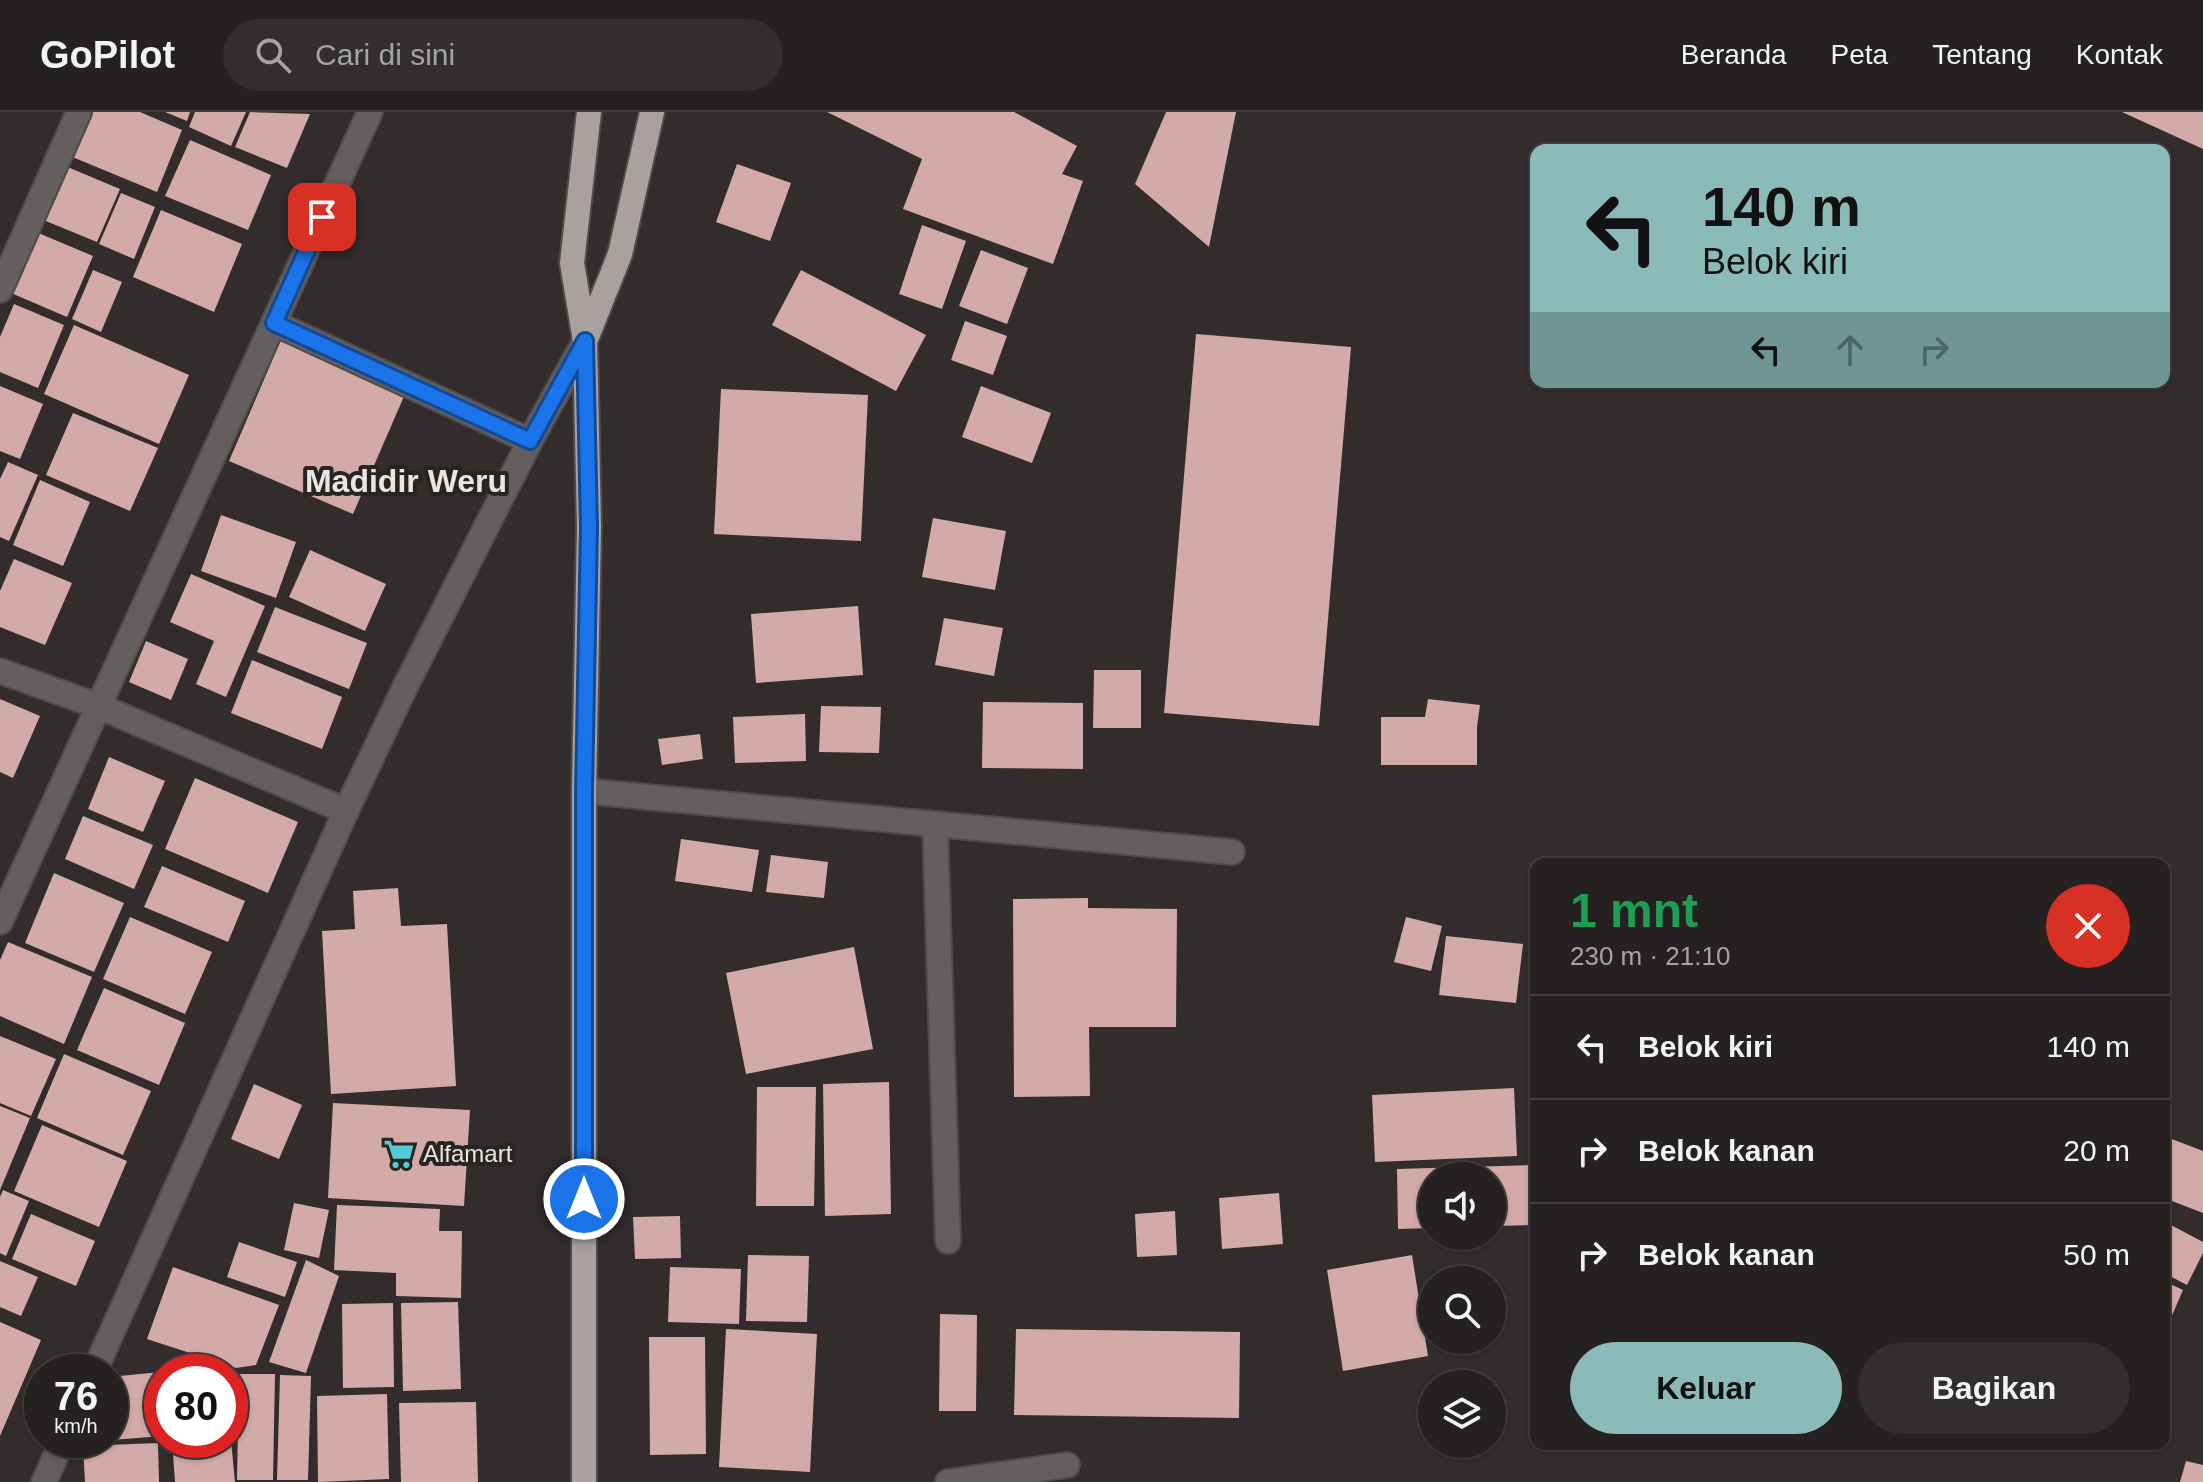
<!DOCTYPE html>
<html lang="id">
<meta charset="utf-8">
<style>
:root{--surface:#262121;--page:#322e2e;--text:#f1f3f6;--muted:#a4a3a5;--line:#423e3f;--accent:#8bbbb9}
body{margin:0;font-family:Arial,sans-serif;background:var(--page);color:var(--text);height:100vh;display:flex;flex-direction:column;font-size:30px;white-space:nowrap}
*{box-sizing:border-box;margin:0}
p{font-size:26px;color:var(--muted)}
.icon{flex:none;width:44px;height:44px;fill:none;stroke:currentColor;stroke-width:2;stroke-linecap:round;stroke-linejoin:round}
.map{position:relative;flex:1;overflow:hidden}
.details{position:absolute;left:1530px;top:746px;width:640px;height:592px;display:flex;flex-direction:column;background:var(--surface);border-radius:16px;box-shadow:0 2px 6px #0004,0 0 0 2px var(--line)}
.details>*{flex:none}
.top-card{position:absolute;left:1530px;top:32px;width:640px;height:244px;border-radius:16px;box-shadow:0 2px 6px #0004,0 0 0 2px var(--line);background:#8bbbb9;color:#111;overflow:hidden}
.controls{position:absolute;left:1418px;top:1050px;display:grid;gap:16px}
.controls a{display:grid;place-items:center;width:88px;height:88px;border-radius:50%;background:var(--surface);box-shadow:0 2px 6px #0004,0 0 0 2px var(--line);font-size:40px}
.speed{position:absolute;left:24px;top:1242px;display:flex;gap:16px;font-size:40px;font-weight:700;text-align:center}
.speed>*{display:grid;place-content:center;width:104px;height:104px;border-radius:50%;background:var(--surface);box-shadow:0 2px 6px #0004,0 0 0 2px var(--line);line-height:1}
.speed small{font-size:20px;font-weight:400}
.speed .limit{border:12px solid #d22;background:#fff;color:#111}
.pin{position:absolute;display:grid;place-items:center;width:68px;height:68px;color:#fff;margin:-34px;border-radius:16px;box-shadow:0 4px 12px #0006}
.me{position:absolute;width:88px;margin:-44px;rotate:0deg;stroke-linejoin:round;filter:drop-shadow(0 0 6px #0008)}
.turn{display:flex;align-items:center;gap:28px;height:168px;padding:0 40px;font-size:36px}
.turn .icon{width:104px;height:104px;stroke-width:2.5}
.turn b{display:block;font-size:56px;line-height:68px}
.lanes{display:flex;align-items:center;height:76px;padding:0 40px;background:#0003;justify-content:center;gap:40px;direction:ltr}
.lanes .off{opacity:.35}
.round{display:grid;place-items:center;flex:none;width:84px;height:84px;border-radius:42px;background:var(--page)}
.head{display:flex;align-items:center;justify-content:space-between;height:136px;padding:0 40px}
h1{font-size:48px;font-weight:600;line-height:60px;color:#1e9e55}
.action{display:flex;gap:16px;margin-top:auto;padding:16px 40px}
.action a{flex:1;height:92px;border-radius:48px;background:var(--accent);color:#111;font-size:32px;font-weight:600;line-height:92px;text-align:center}
.action a+a{background:var(--page);color:var(--text)}
ul{padding:0;list-style:none}
li{display:flex;align-items:center;gap:24px;height:104px;padding:0 40px;border-top:2px solid var(--line)}
li div{flex:1}
li b{display:block;font-size:30px}
li em{font-style:normal}
header{display:flex;align-items:center;gap:48px;box-sizing:border-box;height:112px;padding:0 40px;background:var(--surface);border-bottom:2px solid var(--line)}
header strong{font-size:38px}
nav{display:flex;gap:44px;margin-inline-start:auto;font-size:28px}
.search{width:560px;height:72px;background:var(--page);display:flex;align-items:center;gap:20px;box-sizing:border-box;padding:0 28px;border-radius:44px;color:var(--muted);font-size:30px}
.map>svg:first-child{display:block}
</style>
<header>
<strong>GoPilot</strong>
<div class="search"><svg class="icon" aria-label="search" viewBox="0 0 24 24"><circle cx="10" cy="10" r="6"/><path d="M15 15l6 6"/></svg>Cari di sini</div>
<nav><a>Beranda</a><a>Peta</a><a>Tentang</a><a>Kontak</a></nav>
</header>
<div class="map">
<svg width="2203" height="1370" viewBox="0 0 2203 1370">
<rect width="100%" height="100%" fill="#332c2c"/>
<g fill="#d2aaa7">
<path d="M89 0H140L182 18 157 80 70 44Z"/>
<path d="M165 0H190L187 9Z"/>
<path d="M195 0H246L231 34 189 15Z"/>
<path d="M250 0 310 2 287 56 235 35Z"/>
<path d="M827 0H1014L1077 34 1062 62 1083 69 1053 152 903 97 922 47Z"/>
<path d="M1166 0H1236L1209 135 1135 72Z"/>
<path d="M2122 0H2203V37Z"/>
<path d="M190 28 271 63 248 118 165 84Z"/>
<path d="M58 51 120 77 97 130 36 105Z"/>
<path d="M737 52 791 71 770 129 716 110Z"/>
<path d="M121 81 155 95 134 147 99 132Z"/>
<path d="M161 98 242 132 214 200 133 165Z"/>
<path d="M922 113 966 129 942 197 899 182Z"/>
<path d="M36 120 93 144 67 205 11 181Z"/>
<path d="M981 138 1028 156 1007 212 959 194Z"/>
<path d="M93 158 122 170 101 220 72 207Z"/>
<path d="M801 158 926 223 896 279 772 213Z"/>
<path d="M14 192 64 213 38 276 0 260V225Z"/>
<path d="M965 209 1007 224 993 263 951 248Z"/>
<path d="M74 213 189 263 159 332 44 282Z"/>
<path d="M1196 222 1351 235 1319 614 1164 601Z"/>
<path d="M281 228 405 282 353 402 229 349Z"/>
<path d="M0 274 43 292 20 347 0 339Z"/>
<path d="M981 274 1051 301 1032 351 962 325Z"/>
<path d="M721 277 868 283 861 429 714 422Z"/>
<path d="M73 301 158 336 130 399 46 363Z"/>
<path d="M8 350 38 363 9 429 0 425V367Z"/>
<path d="M40 368 90 390 63 454 13 433Z"/>
<path d="M221 403 296 430 276 486 201 459Z"/>
<path d="M933 406 1006 419 995 478 922 465Z"/>
<path d="M310 438 386 472 365 519 289 485Z"/>
<path d="M14 447 72 471 45 533 0 515V479Z"/>
<path d="M191 462 265 494 226 585 196 572 214 529 170 510Z"/>
<path d="M858 494 863 563 756 571 751 502Z"/>
<path d="M275 495 367 531 349 577 257 540Z"/>
<path d="M944 506 1003 516 994 564 935 553Z"/>
<path d="M146 529 188 547 171 588 129 570Z"/>
<path d="M252 548 342 585 322 637 231 601Z"/>
<path d="M1094 558H1141V616H1093Z"/>
<path d="M0 587 40 604 13 666 0 660Z"/>
<path d="M1428 587 1480 593 1477 615V653H1381V605H1425Z"/>
<path d="M983 590 1083 591V657L982 656Z"/>
<path d="M821 594 881 595 879 641 819 640Z"/>
<path d="M805 602 806 649 735 651 733 605Z"/>
<path d="M700 622 703 647 662 653 658 627Z"/>
<path d="M109 645 165 669 143 720 88 697Z"/>
<path d="M195 666 298 710 268 781 165 737Z"/>
<path d="M83 704 153 733 134 777 65 747Z"/>
<path d="M681 727 759 738 752 780 675 769Z"/>
<path d="M771 743 828 750 824 786 766 780Z"/>
<path d="M162 754 245 789 228 830 144 795Z"/>
<path d="M54 761 124 791 94 860 25 831Z"/>
<path d="M398 776 401 814 447 812 456 974 331 982 322 819 355 817 353 779Z"/>
<path d="M1088 786V796L1177 797 1176 915H1089L1090 984 1014 985 1013 787Z"/>
<path d="M130 805 212 840 185 902 103 867Z"/>
<path d="M1406 805 1442 814 1431 859 1394 850Z"/>
<path d="M1446 824 1523 832 1516 891 1439 883Z"/>
<path d="M8 830 92 865 64 932 0 904V848Z"/>
<path d="M854 835 873 937 746 962 726 861Z"/>
<path d="M104 876 185 911 159 973 77 938Z"/>
<path d="M0 924 56 947 31 1004 0 991Z"/>
<path d="M64 942 151 979 123 1043 37 1006Z"/>
<path d="M889 970 891 1102 825 1104 823 972Z"/>
<path d="M254 972 302 993 279 1047 231 1027Z"/>
<path d="M757 975H816L814 1094H756Z"/>
<path d="M1514 976 1517 1044 1375 1050 1372 983Z"/>
<path d="M333 991 470 998 464 1094 328 1086Z"/>
<path d="M0 994 30 1006 0 1078Z"/>
<path d="M42 1013 127 1049 99 1115 14 1079Z"/>
<path d="M2164 1024 2203 1039V1101L2164 1086Z"/>
<path d="M1536 1053V1113L1492 1114V1064H1432V1116L1398 1117 1397 1057Z"/>
<path d="M3 1078 29 1089 6 1144 0 1141V1085Z"/>
<path d="M1279 1081 1283 1132 1222 1137 1219 1086Z"/>
<path d="M294 1091 329 1098 319 1146 284 1138Z"/>
<path d="M337 1093 440 1097 439 1119H462L461 1186 396 1184V1161L334 1158Z"/>
<path d="M1175 1099 1177 1143 1137 1145 1135 1102Z"/>
<path d="M31 1102 95 1129 76 1174 12 1147Z"/>
<path d="M680 1104 681 1146 635 1147 633 1105Z"/>
<path d="M2171 1113 2203 1130V1141L2187 1173 2164 1161V1127Z"/>
<path d="M239 1130 297 1150 285 1185 227 1165Z"/>
<path d="M748 1143 809 1144 807 1210 746 1209Z"/>
<path d="M1412 1143 1428 1244 1343 1259 1327 1158Z"/>
<path d="M306 1148 339 1164 306 1261 269 1250Z"/>
<path d="M0 1149 38 1165 21 1204 0 1195Z"/>
<path d="M173 1155 279 1193 256 1253 236 1256 147 1227Z"/>
<path d="M670 1155 741 1157 739 1212 668 1210Z"/>
<path d="M2164 1169 2183 1178 2164 1222Z"/>
<path d="M458 1190 461 1277 403 1279 401 1191Z"/>
<path d="M393 1191 394 1275 343 1276 342 1192Z"/>
<path d="M940 1202 977 1203 976 1299H939Z"/>
<path d="M0 1210 41 1228 0 1324Z"/>
<path d="M726 1217 817 1222 810 1360 719 1355Z"/>
<path d="M1016 1217 1240 1220 1239 1306 1014 1303Z"/>
<path d="M649 1225H705L706 1342 650 1343Z"/>
<path d="M160 1260 162 1324 112 1328 110 1265Z"/>
<path d="M239 1262H275L273 1368H237Z"/>
<path d="M280 1263 311 1264 308 1368H277Z"/>
<path d="M387 1282 389 1367 318 1370 317 1284Z"/>
<path d="M476 1290 478 1370H401L399 1291Z"/>
<path d="M172 1328H231L235 1370H175Z"/>
<path d="M158 1331 159 1370H85L83 1334Z"/>
<path d="M2186 1349 2203 1353V1370H2180Z"/>
</g>
<g fill="none" stroke-linecap="round" stroke-linejoin="round">
<g stroke="#504a4a" stroke-width="28">
<g id="minor">
<path d="M0 178 79 0"/>
<path d="M274 211 530 329"/>
<path d="M0 559 98 594 346 699"/>
<path d="M584 679 1232 740"/>
<path d="M935 712 948 1129"/>
<path d="M0 810 370 0"/>
<path d="M94 1260 346 699 404 577 530 329 585 229"/>
<path d="M44 1370 63 1328"/>
<path d="M948 1370 1067 1353"/>
</g>
</g>
<g stroke="#504a4a" stroke-width="28">
<g id="highway">
<path d="M586 227 620 142 652 0"/>
<path d="M584 1370V679L589 415 585 229 572 151 589 0"/>
</g>
</g>
<use href="#minor" stroke="#625f5e" stroke-width="24"/>
<use href="#highway" stroke="#a9a0a0" stroke-width="24"/>
</g>
<g fill="none" stroke-linecap="round" stroke-linejoin="round">
<g stroke="#114b97" stroke-width="20">
<path id="route" d="M322 105 274 211 530 329 585 229 589 415 584 679V1087"/>
</g>
<use href="#route" stroke="#1a73e8" stroke-width="14"/>
</g>
<defs>
<g id="supermarket-bare" transform="scale(2.4)"><path d="M-6-5.5h2.5l.6 2H6L4.5 2H-2.5L-4.4-4H-6ZM-1.5 3.2a1.3 1.3 0 1 0 .1 0ZM3 3.2a1.3 1.3 0 1 0 .1 0Z" fill="#52ccd5" stroke="#292322" stroke-width="2.5" paint-order="stroke"/></g>
</defs>
<g fill-rule="evenodd">
<use href="#supermarket-bare" x="399" y="1042"/>
</g>
<g text-anchor="middle" stroke-width="8" stroke-linejoin="round" paint-order="stroke">
<g font-size="24" fill="#ebe6e6" stroke="#292322" text-anchor="start">
<text x="423" y="1050">Alfamart</text>
</g>
<g font-size="32" font-weight="bold" fill="#ebe6e6" stroke="#292322">
<text x="406" y="380">Madidir Weru</text>
</g>
</g>
</svg>
<div class="controls">
<a><svg class="icon" aria-label="sound" viewBox="0 0 24 24"><path d="M4 9h4l5-4v14l-5-4H4zM17 9q2 3 0 6"/></svg></a>
<a><svg class="icon" aria-label="search" viewBox="0 0 24 24"><circle cx="10" cy="10" r="6"/><path d="M15 15l6 6"/></svg></a>
<a><svg class="icon" aria-label="layers" viewBox="0 0 24 24"><path d="M12 4l9 5-9 5-9-5zM3 14l9 5 9-5"/></svg></a>
</div>
<div class="speed"><div>76<small>km/h</small></div><div class="limit">80</div></div>
<div class="pin" style="left:322px;top:105px;background:#d93025"><svg class="icon" aria-label="arrive" viewBox="0 0 24 24"><path d="M6 21V4h12l-3 4 3 4H6"/></svg></div>
<svg class="me" style="left:584px;top:1087px" viewBox="-20 -20 40 40"><circle r="17" fill="#1a73e8" stroke="#fff" stroke-width="3"/><path d="M0-11L8 9 0 5-8 9z" fill="#fff"/></svg>
<div class="top-card">
<div class="turn"><svg class="icon" aria-label="left" viewBox="0 0 24 24"><path d="M17 20v-9H6M10 6l-5 5 5 5"/></svg><div><b>140 m</b>Belok kiri</div></div>
<div class="lanes"><svg class="icon" aria-label="left" viewBox="0 0 24 24"><path d="M17 20v-9H6M10 6l-5 5 5 5"/></svg><svg class="icon off" aria-label="ahead" viewBox="0 0 24 24"><path d="M12 20V5M6 11l6-6 6 6"/></svg><svg class="icon off" aria-label="right" viewBox="0 0 24 24"><path d="M7 20v-9h11M14 6l5 5-5 5"/></svg></div>
</div>
<section class="details">
<div class="head"><div><h1>1 mnt</h1><p>230 m · 21:10</p></div><a class="round" style="background:#d93025;color:#fff"><svg class="icon" aria-label="close" viewBox="0 0 24 24"><path d="M6 6l12 12M18 6L6 18"/></svg></a></div>
<ul>
<li><svg class="icon" aria-label="left" viewBox="0 0 24 24"><path d="M17 20v-9H6M10 6l-5 5 5 5"/></svg><div><b>Belok kiri</b></div><em>140 m</em></li>
<li><svg class="icon" aria-label="right" viewBox="0 0 24 24"><path d="M7 20v-9h11M14 6l5 5-5 5"/></svg><div><b>Belok kanan</b></div><em>20 m</em></li>
<li><svg class="icon" aria-label="right" viewBox="0 0 24 24"><path d="M7 20v-9h11M14 6l5 5-5 5"/></svg><div><b>Belok kanan</b></div><em>50 m</em></li>
</ul>
<div class="action"><a>Keluar</a><a>Bagikan</a></div>
</section>
</div>
